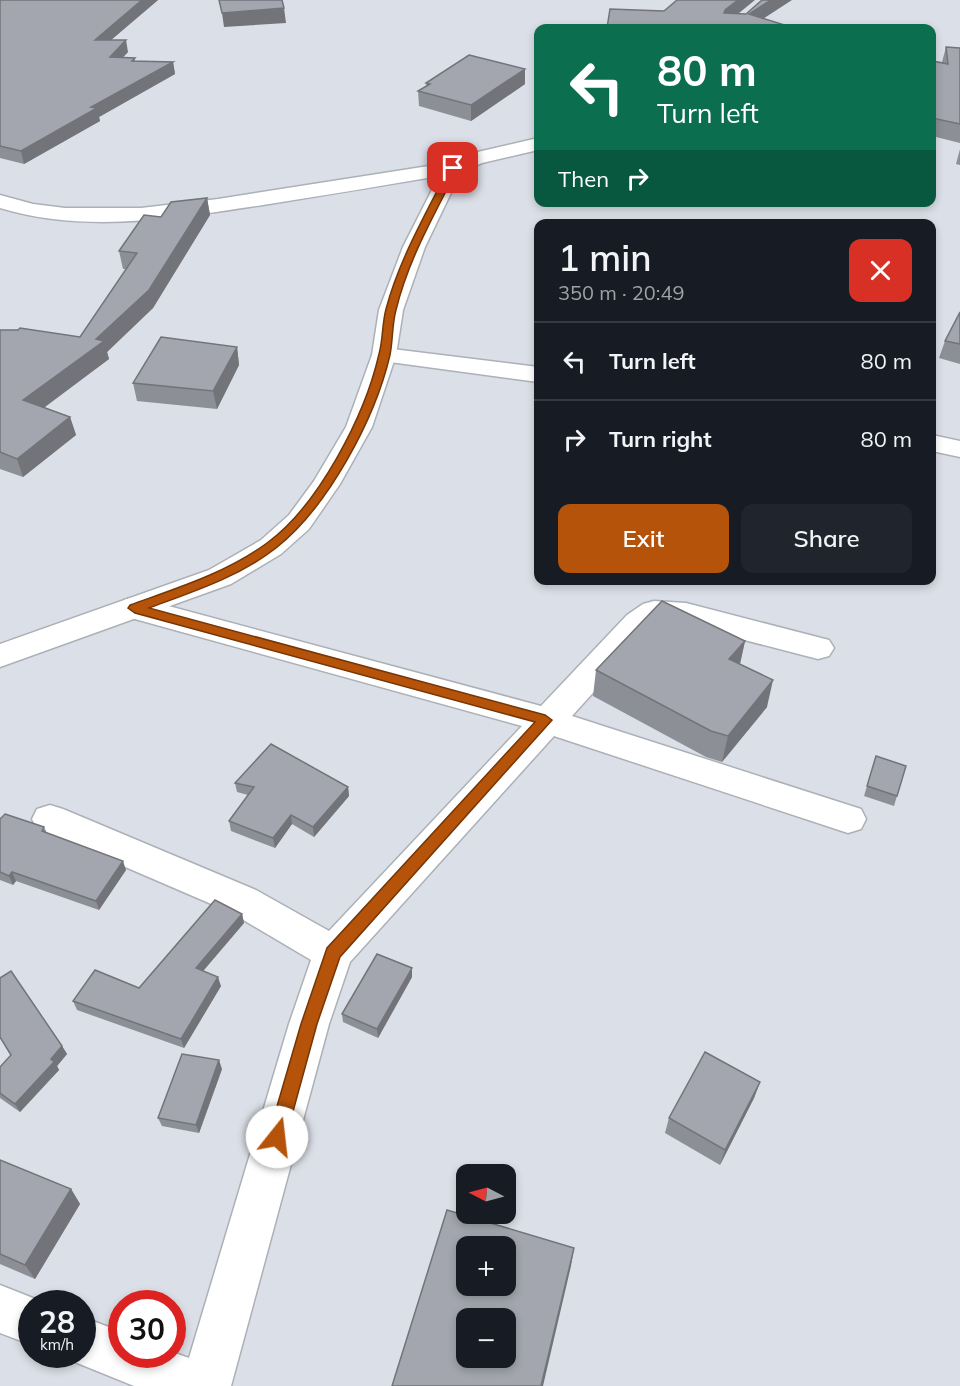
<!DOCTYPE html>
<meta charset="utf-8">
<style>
:root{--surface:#171b24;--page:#20242c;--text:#f1f3f6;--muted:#9ea1a6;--line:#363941;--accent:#b45309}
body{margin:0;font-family:Mulish,sans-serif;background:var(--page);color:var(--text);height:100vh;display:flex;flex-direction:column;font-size:22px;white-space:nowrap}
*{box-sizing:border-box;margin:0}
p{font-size:20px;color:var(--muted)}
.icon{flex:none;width:33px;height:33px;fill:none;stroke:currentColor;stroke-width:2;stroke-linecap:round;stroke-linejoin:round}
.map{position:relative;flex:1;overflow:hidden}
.drawer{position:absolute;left:534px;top:219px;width:402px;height:366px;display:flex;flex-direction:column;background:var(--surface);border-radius:12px;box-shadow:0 3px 9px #0003}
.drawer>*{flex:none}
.hud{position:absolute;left:534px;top:24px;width:402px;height:183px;border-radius:12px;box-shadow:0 3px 9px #0003;background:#0b6e4f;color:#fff;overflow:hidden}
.needle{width:39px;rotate:276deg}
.controls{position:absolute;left:456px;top:1164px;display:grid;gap:12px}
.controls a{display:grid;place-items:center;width:60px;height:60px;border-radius:12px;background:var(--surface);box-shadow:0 3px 9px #0003;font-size:30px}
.speed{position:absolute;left:18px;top:1290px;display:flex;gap:12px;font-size:30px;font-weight:700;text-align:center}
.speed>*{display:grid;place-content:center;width:78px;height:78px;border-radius:50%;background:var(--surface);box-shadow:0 3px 9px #0003;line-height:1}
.speed small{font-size:15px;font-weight:400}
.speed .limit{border:9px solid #d22;background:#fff;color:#111}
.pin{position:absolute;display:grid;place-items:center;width:51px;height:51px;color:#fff;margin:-26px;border-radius:12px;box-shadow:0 3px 9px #0006}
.me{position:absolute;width:66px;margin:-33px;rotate:16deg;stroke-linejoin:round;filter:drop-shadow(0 0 4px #0008)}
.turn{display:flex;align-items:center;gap:21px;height:126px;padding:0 24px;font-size:27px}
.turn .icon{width:78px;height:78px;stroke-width:2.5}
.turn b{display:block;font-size:42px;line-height:51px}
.then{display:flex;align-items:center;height:57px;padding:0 24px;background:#0003;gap:12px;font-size:22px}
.round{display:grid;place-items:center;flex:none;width:63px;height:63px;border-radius:12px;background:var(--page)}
.headline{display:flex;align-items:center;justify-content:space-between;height:102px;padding:0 24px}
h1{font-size:36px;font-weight:600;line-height:45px}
.cta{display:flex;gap:12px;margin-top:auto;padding:12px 24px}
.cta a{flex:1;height:69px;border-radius:12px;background:var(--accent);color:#fff;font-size:24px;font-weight:600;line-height:69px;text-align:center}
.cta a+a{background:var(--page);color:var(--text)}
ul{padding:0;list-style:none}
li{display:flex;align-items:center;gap:18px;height:78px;padding:0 24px;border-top:2px solid var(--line)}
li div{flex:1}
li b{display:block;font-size:22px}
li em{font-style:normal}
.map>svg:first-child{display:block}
</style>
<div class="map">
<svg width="960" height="1386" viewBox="0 0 960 1386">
<rect width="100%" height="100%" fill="#dbdfe7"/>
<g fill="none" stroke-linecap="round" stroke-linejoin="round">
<g stroke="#acb0b7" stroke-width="3">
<g id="minor">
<path d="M384 348 538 367V382L375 360 372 355 375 350Z"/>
<path d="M932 435 960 441V457L932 451Z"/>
<path d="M135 597 541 706 627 615 643 604 654 601 686 603 829 640 834 648 829 656 818 659 686 625 660 623 649 631 572 716 861 809 866 819 861 829 848 833 554 736 350 962 329 1024 231 1386H134L65 1358 63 1354H82V1317L122 1332V1354H172V1352L189 1358 289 1024 311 960 230 912 37 829 32 819 37 809 50 805 63 809 256 890 329 931 522 726 124 616 120 608 124 600Z"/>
<path d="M0 1285 48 1304H32V1345L0 1333Z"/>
</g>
</g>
<g stroke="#acb0b7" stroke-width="3">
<path id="tertiary" d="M538 138V150L482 163 461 172 425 247 403 310 396 355 372 427 340 484 309 529 281 554 231 584 0 667V644L209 570 261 540 289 515 314 481 346 427 372 355 379 310 403 247 439 176C380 186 321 196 263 205 176 218 86 234 0 208V195L33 204 65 208H141L218 199 448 163 469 154Z"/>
</g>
<use href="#minor" fill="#fff" fill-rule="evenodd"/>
<use href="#tertiary" fill="#fff" fill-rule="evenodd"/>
</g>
<g fill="#8c8f96">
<path d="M0 0H158L111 40 128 52 123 57 135 58V61L173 62 175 74 99 117 100 121 24 164 0 158Z"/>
<path d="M946 47 960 48V143L932 136V61L942 62Z"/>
<path d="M426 83 525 84 471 121 419 106 418 91 426 86Z"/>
<path d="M960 149V165L956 164Z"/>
<path d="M207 198 210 215 153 308 107 352 109 359 44 407 70 417 76 435 23 477 0 469V330L80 337 126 269H123L119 251 161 217Z"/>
<path d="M960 312V364L939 358 945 341Z"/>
<path d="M237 347 239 365 217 409 137 401 133 383Z"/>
<path d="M745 641 740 664 767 707 722 762 706 757 593 696 596 670Z"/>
<path d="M876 756 897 796 894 806 864 796Z"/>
<path d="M235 783 348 787 349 796 314 837 292 824 275 848 231 831 229 821 248 795 237 792Z"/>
<path d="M0 819 44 827 47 833 126 870 99 910 16 881 13 885 0 880Z"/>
<path d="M242 914 244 923 203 971 221 986 184 1048 77 1010 73 1001 139 988Z"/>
<path d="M412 977 378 1038 343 1022 342 1014Z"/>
<path d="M62 1046 67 1054 57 1066 59 1070 20 1112 0 1098V1067Z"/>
<path d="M222 1069 199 1133 162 1126 158 1118Z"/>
<path d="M760 1082 754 1098 720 1165 665 1133 669 1118Z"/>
<path d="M0 1160 71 1189 80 1204 35 1279 0 1264Z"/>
</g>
<g fill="#72747a">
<path d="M142 0H158L97 52 95 40Z"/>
<path d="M738 0H755L723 26 725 10Z"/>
<path d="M771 0H792L749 28V14Z"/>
<path d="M284 8 286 23 224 27 222 13Z"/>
<path d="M126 40 128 52 112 69 110 57Z"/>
<path d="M173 62 175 74 99 117 100 121 24 164 21 151 91 107Z"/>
<path d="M525 69V84L471 121V105Z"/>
<path d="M207 198 210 215 153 308 107 352 109 359 29 419 23 400 96 339Z"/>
<path d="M237 347 239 365 217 409 213 391Z"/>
<path d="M70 417 76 435 23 477 17 459Z"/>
<path d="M745 641 739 668 729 659Z"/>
<path d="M773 680 767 707 722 762 728 736Z"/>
<path d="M348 787 349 796 314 837 313 827Z"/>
<path d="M291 815 292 824 275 848 273 838Z"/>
<path d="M123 861 126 870 99 910 96 901Z"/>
<path d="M12 872 16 881 13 885 9 876Z"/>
<path d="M242 914 244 923 198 977 196 968Z"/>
<path d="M412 968V977L378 1038 377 1029Z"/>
<path d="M218 977 221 986 184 1048 181 1039Z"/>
<path d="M62 1046 67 1054 57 1066 59 1070 20 1112 15 1104Z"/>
<path d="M219 1060 222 1069 199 1133 196 1125Z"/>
<path d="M760 1082 754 1098 720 1165 725 1150Z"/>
<path d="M71 1189 80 1204 35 1279 25 1265Z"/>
<path d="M574 1248 571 1266 543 1386H541Z"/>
</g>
<g fill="#a3a6ae" stroke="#72747a" stroke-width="1.5" fill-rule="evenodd">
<path d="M0 0H142L95 40H126L110 57 135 58 132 61 173 62 91 107 97 108 21 151 0 146Z"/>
<path d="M219 0H282L284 8 222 13Z"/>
<path d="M677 0H738L725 10 724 13 746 14 762 0H771L749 14 794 28H607L610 9 664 11Z"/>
<path d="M572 25 592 28H574Z"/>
<path d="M946 47 960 48V124L932 118V61L948 64Z"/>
<path d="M469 55 525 69 471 105 418 91 430 84 426 83Z"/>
<path d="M207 198 149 290 96 339 104 341 23 400 70 417 17 459 0 452V330H18L20 328 80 337 137 253 119 251 144 215 161 217 171 202Z"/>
<path d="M960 312V344L945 341Z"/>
<path d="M161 337 237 347 213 391 133 383Z"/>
<path d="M662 601 745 641 729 659 773 680 728 736 711 731 596 670Z"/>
<path d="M271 744 348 787 313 827 291 815 273 838 229 821 254 787 235 783Z"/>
<path d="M876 756 906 766 897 796 867 786Z"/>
<path d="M5 814 44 827 42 831 123 861 96 901 12 872 9 876 0 872V819Z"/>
<path d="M215 900 242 914 196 968 218 977 181 1039 73 1001 95 970 139 988Z"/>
<path d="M377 954 412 968 377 1029 342 1014Z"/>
<path d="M11 971 62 1046 51 1059 54 1062 15 1104 0 1093V1067L11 1055 0 1037V978Z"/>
<path d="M705 1052 760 1082 725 1150 669 1118Z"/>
<path d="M182 1054 219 1060 196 1125 158 1118Z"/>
<path d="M0 1160 71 1189 25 1265 0 1254Z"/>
<path d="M447 1210 574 1248 541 1386H392ZM466 1246H506V1286H466ZM466 1318H506V1358H466Z"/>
</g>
<path fill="#b45309" stroke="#753606" stroke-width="1.5" d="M453 165 458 168C435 213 408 260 396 310 392 324 393 340 390 355 375 419 328 507 276 548 239 577 192 592 149 608L545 715 552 720 340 957 317 1024 286 1137 283 1143 277 1146 270 1143 268 1137 301 1024 327 948 535 722 135 613 128 608 130 605C177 588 226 573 267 543 318 506 365 416 379 354 383 340 382 324 386 309 399 260 426 213 449 168Z"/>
</svg>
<div class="controls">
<a><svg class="needle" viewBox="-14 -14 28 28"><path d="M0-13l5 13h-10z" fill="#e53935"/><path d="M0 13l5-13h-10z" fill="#9ea1a6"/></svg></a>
<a>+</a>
<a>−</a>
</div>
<div class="speed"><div>28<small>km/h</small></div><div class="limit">30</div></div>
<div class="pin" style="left:453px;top:168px;background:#d93025"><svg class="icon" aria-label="arrive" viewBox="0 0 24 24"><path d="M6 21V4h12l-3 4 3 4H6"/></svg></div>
<svg class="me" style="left:277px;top:1137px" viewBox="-20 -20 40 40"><circle r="19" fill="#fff"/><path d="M0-13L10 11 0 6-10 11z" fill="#b45309"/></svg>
<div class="hud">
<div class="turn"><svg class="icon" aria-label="left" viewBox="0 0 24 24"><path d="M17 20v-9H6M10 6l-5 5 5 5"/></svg><div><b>80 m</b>Turn left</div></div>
<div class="then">Then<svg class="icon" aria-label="right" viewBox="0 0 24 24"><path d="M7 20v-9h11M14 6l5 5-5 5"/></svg></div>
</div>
<section class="drawer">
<div class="headline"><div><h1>1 min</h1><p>350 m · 20:49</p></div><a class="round" style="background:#d93025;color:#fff"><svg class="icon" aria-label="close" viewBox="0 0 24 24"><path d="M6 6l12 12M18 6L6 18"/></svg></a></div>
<ul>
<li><svg class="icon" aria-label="left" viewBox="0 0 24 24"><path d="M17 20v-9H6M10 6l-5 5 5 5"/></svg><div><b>Turn left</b></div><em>80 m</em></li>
<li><svg class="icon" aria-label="right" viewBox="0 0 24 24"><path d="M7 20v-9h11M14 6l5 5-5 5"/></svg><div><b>Turn right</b></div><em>80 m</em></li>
</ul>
<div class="cta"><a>Exit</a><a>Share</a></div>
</section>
</div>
